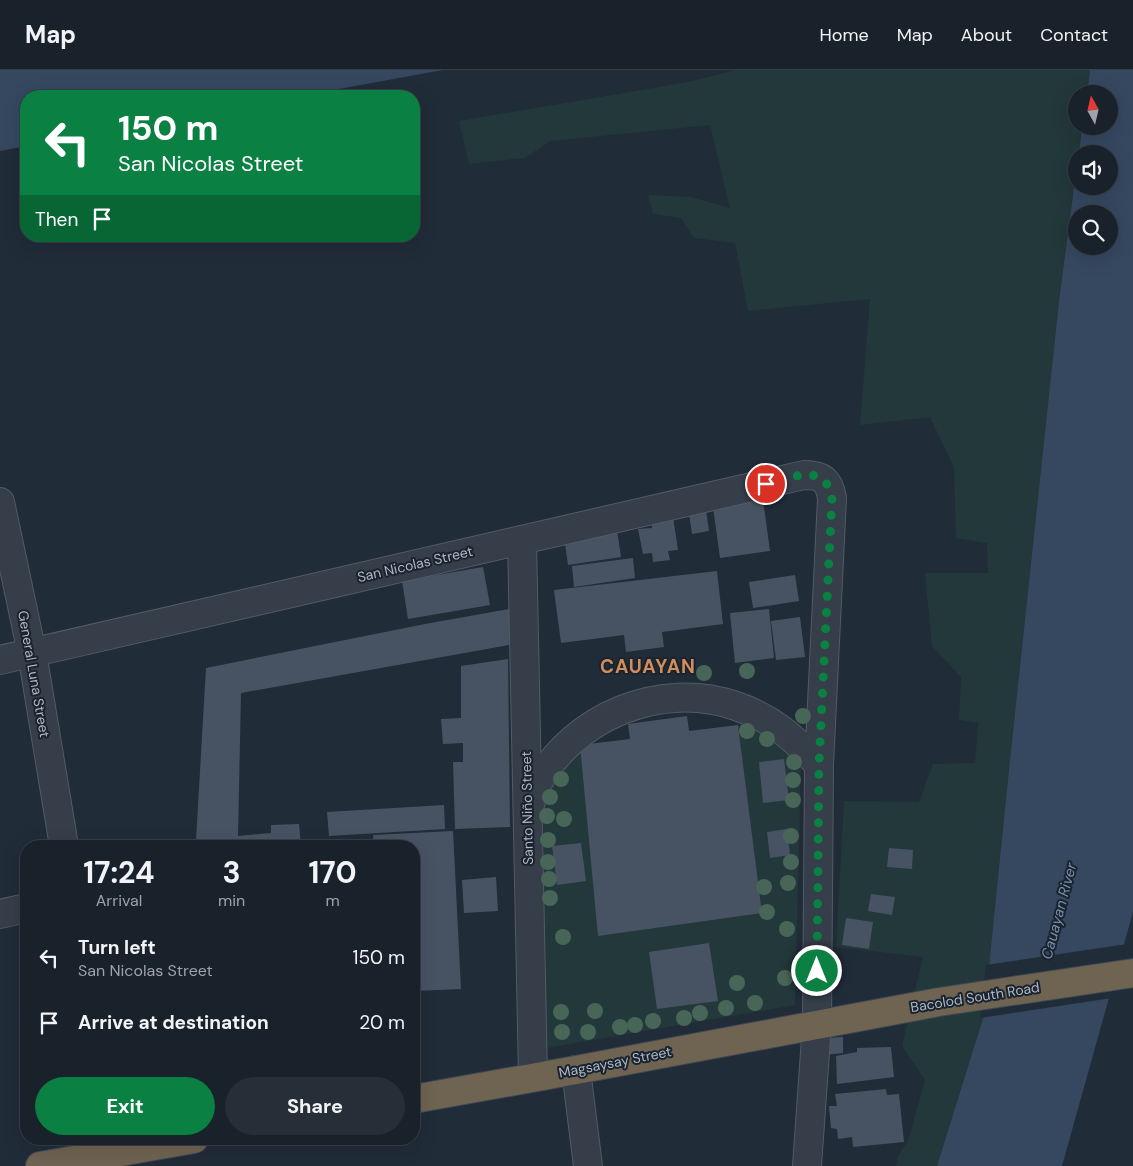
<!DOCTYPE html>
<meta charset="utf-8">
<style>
:root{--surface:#19212b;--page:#262e37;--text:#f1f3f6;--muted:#9fa3a9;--line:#373e47;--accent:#0b8043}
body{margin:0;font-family:"DM Sans",sans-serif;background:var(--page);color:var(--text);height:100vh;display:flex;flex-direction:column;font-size:19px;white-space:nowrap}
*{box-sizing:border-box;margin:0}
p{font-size:16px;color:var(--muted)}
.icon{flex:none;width:28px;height:28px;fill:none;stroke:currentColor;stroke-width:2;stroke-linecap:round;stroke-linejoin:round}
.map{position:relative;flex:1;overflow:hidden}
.drawer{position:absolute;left:20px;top:770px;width:400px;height:305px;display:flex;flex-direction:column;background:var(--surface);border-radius:20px;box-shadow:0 5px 20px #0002,0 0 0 1px var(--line)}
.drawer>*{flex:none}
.banner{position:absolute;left:20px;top:20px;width:400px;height:152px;border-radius:20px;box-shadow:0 5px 20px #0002,0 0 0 1px var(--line);background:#0b8043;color:#fff;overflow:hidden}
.needle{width:32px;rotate:352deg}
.tools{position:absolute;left:1068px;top:15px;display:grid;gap:10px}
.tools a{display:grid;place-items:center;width:50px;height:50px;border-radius:50%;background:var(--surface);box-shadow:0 5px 20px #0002,0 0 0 1px var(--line);font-size:25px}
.pin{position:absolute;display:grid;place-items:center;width:42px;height:42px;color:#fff;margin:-21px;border:2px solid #fff;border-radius:50%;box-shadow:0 1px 5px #0007}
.me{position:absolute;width:55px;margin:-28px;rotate:0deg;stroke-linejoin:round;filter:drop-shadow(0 0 4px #0008)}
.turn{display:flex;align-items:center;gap:18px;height:105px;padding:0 15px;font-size:22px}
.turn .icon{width:65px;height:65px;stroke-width:2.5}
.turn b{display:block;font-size:35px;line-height:42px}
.then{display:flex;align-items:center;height:48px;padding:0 15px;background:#0003;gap:10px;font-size:19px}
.eta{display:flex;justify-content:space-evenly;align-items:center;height:85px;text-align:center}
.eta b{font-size:30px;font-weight:700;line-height:35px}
.button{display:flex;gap:10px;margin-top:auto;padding:10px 15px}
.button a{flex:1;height:58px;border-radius:30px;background:var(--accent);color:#fff;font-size:20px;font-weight:700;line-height:58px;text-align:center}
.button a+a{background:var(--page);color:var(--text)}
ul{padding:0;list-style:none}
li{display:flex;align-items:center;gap:15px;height:65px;padding:0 15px}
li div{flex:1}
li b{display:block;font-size:19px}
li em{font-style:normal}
header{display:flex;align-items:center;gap:30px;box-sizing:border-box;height:70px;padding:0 25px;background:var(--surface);border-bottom:1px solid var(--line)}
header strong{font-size:24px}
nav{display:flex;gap:28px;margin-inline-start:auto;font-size:18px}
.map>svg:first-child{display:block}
</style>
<header>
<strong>Map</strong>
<nav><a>Home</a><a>Map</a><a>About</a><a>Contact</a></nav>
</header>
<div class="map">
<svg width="1133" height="1096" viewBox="0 0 1133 1096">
<rect width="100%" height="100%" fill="#212c39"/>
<g fill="#23383a">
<path d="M736 0H1090L1087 24H1076V56H1082L1079 84H1076V102L1059 231 1008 709 984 945 937 1096H896L898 1086 908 1071 925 1010 902 976 923 887 836 877 844 731 919 732 933 694 975 693 978 653 959 650 961 607 932 576 925 503H988L987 473 956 468 954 397 930 347 860 355 870 229 748 241 735 173 694 168 681 148 653 144 648 125 691 127 730 138 710 55 550 71 525 88 469 94 459 51 688 12Z"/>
<path d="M738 655 749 656 764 659 801 691 795 935 547 978 542 722 580 675 762 843Z"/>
</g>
<g fill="#354860" fill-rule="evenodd">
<path d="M0 0H443L300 26H26V76L0 81Z"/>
<path d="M1090 0H1133V842L1062 1096H937L984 945 1008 709 1059 231 1076 102V116H1109V84H1079L1082 56H1109V24H1087ZM1076 144H1109V176H1076Z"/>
</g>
<path fill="#212c39" d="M1127 874 1112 928 980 948 986 895Z"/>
<g fill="#475363">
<path d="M763 430 770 481 720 488 713 437Z"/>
<path d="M706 440 709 461 692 464 689 443Z"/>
<path d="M673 447 678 480 668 481 670 490 653 492 652 483 643 484 638 459 652 458 651 450Z"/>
<path d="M617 460 621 487 568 495 564 467Z"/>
<path d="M633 488 635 508 574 517 572 496Z"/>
<path d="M483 497 490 535 408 549 402 511Z"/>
<path d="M717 501 723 554 662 562 664 577 626 582 624 565 561 573 554 520Z"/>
<path d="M795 505 799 531 753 538 749 512Z"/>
<path d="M509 539V575L241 623 238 766 271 763V755L299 754 301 776H196V770L206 598 425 554Z"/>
<path d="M769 539 774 588 735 593 730 543Z"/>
<path d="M800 547 805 587 776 590 771 551Z"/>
<path d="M508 589 510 757 455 759 453 692H463V673L443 674 441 649 461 648V596Z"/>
<path d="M687 646 689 661 738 655 762 843 598 866 580 675 630 669 628 654Z"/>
<path d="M784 689 789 730 763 733 759 692Z"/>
<path d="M444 735 445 759 329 766 327 742Z"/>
<path d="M787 759 790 785 770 788 767 762Z"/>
<path d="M453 761 461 919 414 921V776H374L373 765Z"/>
<path d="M581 773 586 811 557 815 552 776Z"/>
<path d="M889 778 913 780 912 799 887 797Z"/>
<path d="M496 807 498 841 464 843 462 810Z"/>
<path d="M871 824 895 827 892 845 868 841Z"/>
<path d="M846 848 873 852 869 879 842 875Z"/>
<path d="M709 873 718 931 657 939 649 882Z"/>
<path d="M843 967V983L824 985V968Z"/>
<path d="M891 977 894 1007 837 1014 836 986 857 982V978Z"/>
<path d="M886 1019 887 1025 899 1024 904 1072 853 1077 852 1067 838 1069 837 1059 831 1058 829 1036H837L835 1024Z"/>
</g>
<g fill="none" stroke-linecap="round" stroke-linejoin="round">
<g stroke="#525b67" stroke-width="30">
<g id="minor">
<path d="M0 432 32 583 64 776"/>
<path d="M522 470 533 1007"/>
<path d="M0 590 804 405C822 405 829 410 832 428L819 695 817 954 807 1096"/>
<path d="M530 734C532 728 534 722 536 716 573 646 661 610 736 636 772 648 794 668 819 695"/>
<path d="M0 844 26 838"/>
<path d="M576 1000 588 1096"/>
</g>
</g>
<g stroke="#3f4854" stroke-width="30">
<g id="highway">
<path d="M414 1029 576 1000 939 932 1133 903"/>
<path d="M40 1096 194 1069"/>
</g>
</g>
<use href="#minor" stroke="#353e49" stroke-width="28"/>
<use href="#highway" stroke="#6f6352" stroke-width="28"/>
</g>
<g fill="#486657">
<circle cx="747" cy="601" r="8"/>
<circle cx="704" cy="603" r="8"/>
<circle cx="803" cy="646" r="8"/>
<circle cx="747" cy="661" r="8"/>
<circle cx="767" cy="669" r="8"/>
<circle cx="794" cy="692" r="8"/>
<circle cx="561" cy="709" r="8"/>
<circle cx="793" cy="710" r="8"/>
<circle cx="550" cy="727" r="8"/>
<circle cx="793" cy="730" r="8"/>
<circle cx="547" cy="746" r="8"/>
<circle cx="564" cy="749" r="8"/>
<circle cx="791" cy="766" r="8"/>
<circle cx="548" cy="770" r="8"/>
<circle cx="548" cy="792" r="8"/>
<circle cx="791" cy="792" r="8"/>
<circle cx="549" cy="809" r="8"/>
<circle cx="788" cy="813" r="8"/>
<circle cx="764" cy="817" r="8"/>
<circle cx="550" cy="828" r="8"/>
<circle cx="767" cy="842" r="8"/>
<circle cx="787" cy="859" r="8"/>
<circle cx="563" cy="867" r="8"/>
<circle cx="785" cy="908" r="8"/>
<circle cx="737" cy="913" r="8"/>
<circle cx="755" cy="933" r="8"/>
<circle cx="726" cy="938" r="8"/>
<circle cx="595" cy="941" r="8"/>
<circle cx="561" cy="942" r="8"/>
<circle cx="700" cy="943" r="8"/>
<circle cx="684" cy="948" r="8"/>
<circle cx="653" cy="951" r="8"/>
<circle cx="635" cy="955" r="8"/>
<circle cx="620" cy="957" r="8"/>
<circle cx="562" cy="962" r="8"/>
<circle cx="588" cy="962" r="8"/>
</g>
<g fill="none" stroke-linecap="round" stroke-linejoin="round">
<path stroke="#0b8043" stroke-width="9" stroke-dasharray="0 16.2" d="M766 414C792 408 825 391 832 428L819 695 817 901"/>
</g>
<g text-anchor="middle" stroke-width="4" stroke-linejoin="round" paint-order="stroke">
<g font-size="14" fill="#afb8c6" stroke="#1a232e">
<text transform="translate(415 494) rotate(-13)" y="5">San Nicolas Street</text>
<text transform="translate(34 604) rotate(80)" y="5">General Luna Street</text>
<text transform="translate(527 738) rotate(-91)" y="5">Santo Niño Street</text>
<text transform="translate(975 927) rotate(-9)" y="5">Bacolod South Road</text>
<text transform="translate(615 992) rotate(-11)" y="5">Magsaysay Street</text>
</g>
<g font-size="15" font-style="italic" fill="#7790ae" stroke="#1a232e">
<text transform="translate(1059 841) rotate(-75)" y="5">Cauayan River</text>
</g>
<g font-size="19" font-weight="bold" letter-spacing="1" fill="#d38d5d" stroke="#1a232e">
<text x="648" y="603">CAUAYAN</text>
</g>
</g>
</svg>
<div class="tools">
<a><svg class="needle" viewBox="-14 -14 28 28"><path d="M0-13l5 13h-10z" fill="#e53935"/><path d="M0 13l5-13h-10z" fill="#9fa3a9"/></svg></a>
<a><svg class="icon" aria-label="sound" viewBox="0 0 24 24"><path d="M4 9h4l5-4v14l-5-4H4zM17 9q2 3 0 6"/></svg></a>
<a><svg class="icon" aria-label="search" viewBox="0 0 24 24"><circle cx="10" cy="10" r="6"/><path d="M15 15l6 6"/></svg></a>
</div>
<div class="pin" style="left:766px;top:414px;background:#d93025"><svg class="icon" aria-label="arrive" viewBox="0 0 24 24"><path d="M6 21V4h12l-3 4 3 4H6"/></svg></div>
<svg class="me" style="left:817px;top:901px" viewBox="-20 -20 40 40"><circle r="17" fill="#0b8043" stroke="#fff" stroke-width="3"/><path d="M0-11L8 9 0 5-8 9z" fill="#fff"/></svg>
<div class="banner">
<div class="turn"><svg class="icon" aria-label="left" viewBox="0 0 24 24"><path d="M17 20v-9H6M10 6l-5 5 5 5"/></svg><div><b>150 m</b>San Nicolas Street</div></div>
<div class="then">Then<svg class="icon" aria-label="arrive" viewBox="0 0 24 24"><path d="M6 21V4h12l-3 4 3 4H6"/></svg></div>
</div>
<section class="drawer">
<div class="eta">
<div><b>17:24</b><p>Arrival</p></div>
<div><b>3</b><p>min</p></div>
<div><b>170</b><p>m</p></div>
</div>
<ul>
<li><svg class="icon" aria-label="left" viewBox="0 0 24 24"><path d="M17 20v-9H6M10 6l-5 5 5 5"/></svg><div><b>Turn left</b><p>San Nicolas Street</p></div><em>150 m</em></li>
<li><svg class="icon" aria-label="arrive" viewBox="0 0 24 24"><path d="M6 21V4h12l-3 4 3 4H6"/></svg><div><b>Arrive at destination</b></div><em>20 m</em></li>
</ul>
<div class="button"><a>Exit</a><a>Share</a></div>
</section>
</div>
